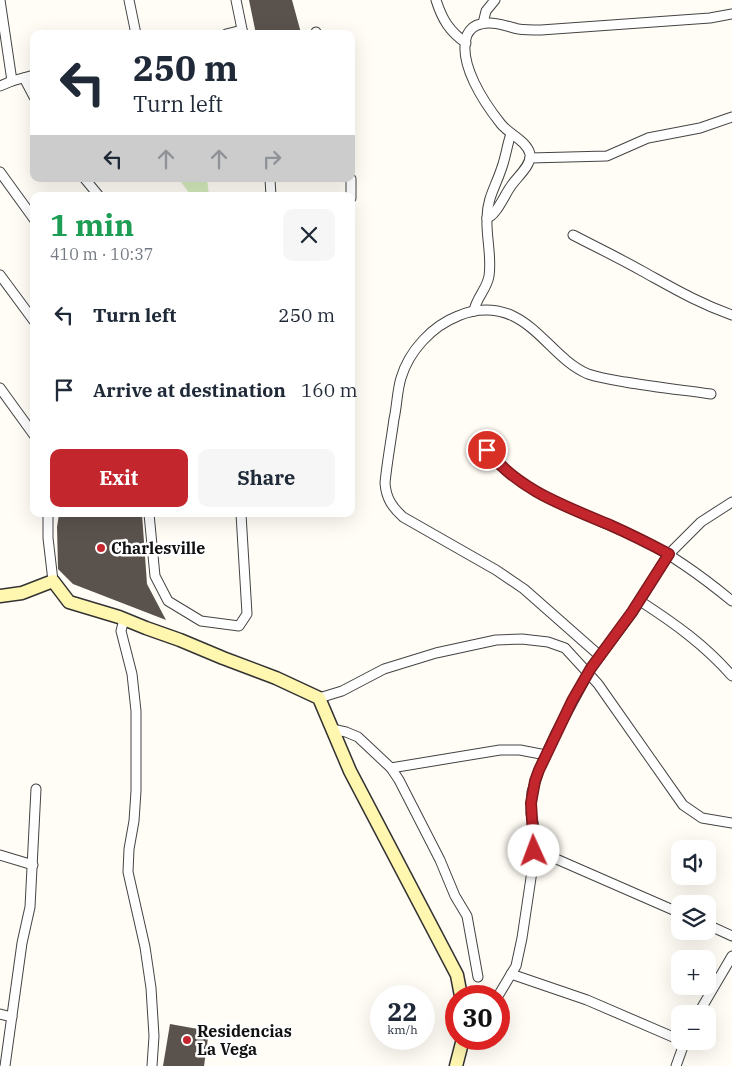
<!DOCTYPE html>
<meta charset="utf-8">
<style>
:root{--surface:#fff;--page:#f6f6f7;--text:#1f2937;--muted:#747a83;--accent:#c4262e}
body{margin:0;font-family:"IBM Plex Serif",serif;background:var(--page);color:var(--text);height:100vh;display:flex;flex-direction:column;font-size:19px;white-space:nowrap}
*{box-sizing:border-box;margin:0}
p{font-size:16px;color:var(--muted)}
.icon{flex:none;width:28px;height:28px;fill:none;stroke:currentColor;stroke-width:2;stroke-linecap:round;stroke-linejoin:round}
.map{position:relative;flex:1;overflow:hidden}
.sheet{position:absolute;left:30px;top:192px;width:325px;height:325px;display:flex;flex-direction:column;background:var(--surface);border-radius:10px;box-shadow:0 5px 20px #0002}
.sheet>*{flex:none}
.top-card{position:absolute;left:30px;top:30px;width:325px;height:152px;border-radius:10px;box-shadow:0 5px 20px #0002;background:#fff;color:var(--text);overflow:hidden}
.buttons{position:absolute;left:671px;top:840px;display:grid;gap:10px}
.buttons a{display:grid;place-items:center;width:45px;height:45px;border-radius:10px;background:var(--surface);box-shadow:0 5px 20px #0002;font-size:25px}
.speed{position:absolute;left:370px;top:985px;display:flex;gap:10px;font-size:25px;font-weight:700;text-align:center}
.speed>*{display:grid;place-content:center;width:65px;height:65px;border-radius:50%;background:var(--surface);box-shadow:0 5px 20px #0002;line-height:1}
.speed small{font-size:12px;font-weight:400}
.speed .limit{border:8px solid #d22;background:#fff;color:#111}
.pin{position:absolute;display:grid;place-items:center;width:42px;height:42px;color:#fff;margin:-21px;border:2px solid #fff;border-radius:50%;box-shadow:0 1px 5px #0007}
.me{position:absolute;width:55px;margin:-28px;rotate:358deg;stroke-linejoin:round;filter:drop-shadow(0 0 4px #0008)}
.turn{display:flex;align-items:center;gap:18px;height:105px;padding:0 20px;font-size:22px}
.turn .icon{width:65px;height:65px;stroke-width:2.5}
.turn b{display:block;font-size:35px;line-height:42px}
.lanes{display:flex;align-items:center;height:48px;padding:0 20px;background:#0003;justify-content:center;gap:25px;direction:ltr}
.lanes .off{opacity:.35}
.round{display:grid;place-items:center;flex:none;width:52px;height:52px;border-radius:10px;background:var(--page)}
.headline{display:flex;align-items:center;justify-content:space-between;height:85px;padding:0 20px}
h1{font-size:30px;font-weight:700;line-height:38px;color:#1e9e55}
.action{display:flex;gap:10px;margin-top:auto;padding:10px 20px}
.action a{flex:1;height:58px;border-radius:10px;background:var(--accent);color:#fff;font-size:20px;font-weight:700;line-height:58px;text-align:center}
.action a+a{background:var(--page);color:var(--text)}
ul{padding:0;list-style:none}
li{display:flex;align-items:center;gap:15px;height:75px;padding:0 20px}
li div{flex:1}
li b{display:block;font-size:19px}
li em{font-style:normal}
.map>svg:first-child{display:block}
</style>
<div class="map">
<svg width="732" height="1066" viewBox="0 0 732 1066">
<rect width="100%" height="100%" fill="#fffdf5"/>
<path fill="#d5ebbd" d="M179 179H207L209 195 191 196Z"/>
<g fill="#5a524d">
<path d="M249 0H292L301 33 312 30 313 34H256Z"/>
<path d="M59 514H142L147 584 166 620 73 584 58 569 57 527Z"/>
<path d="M170 1024 209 1031 204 1066H163Z"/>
</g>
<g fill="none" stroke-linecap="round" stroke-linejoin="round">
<g stroke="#444" stroke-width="11">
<g id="street">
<path d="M129 0 136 34"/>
<path d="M236 0 243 34"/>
<path d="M436 0C442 19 449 31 466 43"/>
<path d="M483 23 486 11 495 0"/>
<path d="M316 32 317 34"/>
<path d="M226 34 242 30"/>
<path d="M24 78 34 97"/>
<path d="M12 81 34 75"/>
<path d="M0 86 12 81 0 0"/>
<path d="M530 158 607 156 648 138 700 128 732 117"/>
<path d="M0 172 34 219"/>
<path d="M85 179 99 196"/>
<path d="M270 179 271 196"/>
<path d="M351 179V198"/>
<path d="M487 218C496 216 505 194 511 186 517 177 532 165 530 154 527 141 509 134 501 124 485 104 457 63 467 35 470 29 475 25 481 24 494 21 506 26 518 29 526 30 533 30 541 30L710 18 732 14"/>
<path d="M573 235C596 247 619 258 642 271 673 288 698 303 732 315"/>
<path d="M0 275 34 321"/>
<path d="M474 311C476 298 487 289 489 276 492 257 486 237 487 218 487 198 496 186 502 167 506 156 507 145 511 134"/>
<path d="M0 388 34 435"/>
<path d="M487 450C526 500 590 513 644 541 676 557 704 578 732 601"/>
<path d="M48 514V538L53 581"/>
<path d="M149 514 155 576 168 601 201 621 239 626 247 614 241 514"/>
<path d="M640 601C674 623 705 645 732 676"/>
<path d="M124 619 121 631 132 674 136 711V791L134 821 129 849 128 872 145 947 151 988 154 1036 152 1066"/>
<path d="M600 656 524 589 496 570 403 517C392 507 386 498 385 483 387 462 391 441 394 419 397 406 397 391 401 378 409 351 432 326 458 316 476 308 496 308 513 316 542 330 558 361 588 374 600 378 613 380 625 382 654 387 682 390 711 394"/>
<path d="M319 698 342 691 384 669 436 653 496 640 522 639 548 642 565 648 598 684 683 805 702 818 732 823"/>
<path d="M332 729 346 732 358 737 391 768 399 780 440 860 455 896 467 916 478 977"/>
<path d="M391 768 500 750H520L546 755"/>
<path d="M535 851 554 858 680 913"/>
<path d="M0 855 33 865"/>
<path d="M708 925 732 936"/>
<path d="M511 974 587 1000 680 1040"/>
<path d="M498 996 516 966 522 938 535 851 534 827 531 814 532 792 539 770 556 733 591 668 632 613 669 554 701 522 732 502"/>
<path d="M0 1014 12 1017"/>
<path d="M698 1014 732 956"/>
<path d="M5 1066 22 943 30 907 36 789"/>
<path d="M676 1066 685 1041"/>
</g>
</g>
<g stroke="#333" stroke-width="15">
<g id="secondary">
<path d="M0 596 22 593 53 581 69 602 119 617 146 628 180 640 223 658 276 678 319 698 350 771 457 975 461 996"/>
<path d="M456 1066 463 1039"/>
</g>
</g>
<use href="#street" stroke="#fff" stroke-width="9"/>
<use href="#secondary" stroke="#fff6b0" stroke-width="12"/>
</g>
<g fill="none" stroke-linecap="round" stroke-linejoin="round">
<g stroke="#7f191e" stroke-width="12">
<path id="route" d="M487 450C518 490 565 506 610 525 630 534 650 544 669 554L632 612 591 668 572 701 539 770 535 781 531 803 534 851"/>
</g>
<use href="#route" stroke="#c4262e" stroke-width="9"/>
</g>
<g fill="#c4262e" stroke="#fff" stroke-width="2">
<circle cx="101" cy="548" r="5"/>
<circle cx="187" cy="1040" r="5"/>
</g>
<g text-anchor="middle" stroke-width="5" stroke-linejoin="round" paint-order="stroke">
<g font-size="16" font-weight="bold" fill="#111" stroke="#fff" text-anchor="start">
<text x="111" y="554">Charlesville</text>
<text x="197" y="1037">Residencias<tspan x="197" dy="18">La Vega</tspan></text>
</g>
</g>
</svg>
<div class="buttons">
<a><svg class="icon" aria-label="sound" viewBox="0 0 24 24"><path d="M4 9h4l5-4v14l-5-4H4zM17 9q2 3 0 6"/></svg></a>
<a><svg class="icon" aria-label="layers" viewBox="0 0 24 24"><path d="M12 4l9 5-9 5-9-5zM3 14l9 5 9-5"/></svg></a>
<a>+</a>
<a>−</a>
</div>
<div class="speed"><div>22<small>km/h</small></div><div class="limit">30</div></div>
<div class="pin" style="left:487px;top:450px;background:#d93025"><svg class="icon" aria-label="arrive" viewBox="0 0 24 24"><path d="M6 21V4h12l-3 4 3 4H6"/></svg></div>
<svg class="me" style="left:534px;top:851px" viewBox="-20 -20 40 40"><circle r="19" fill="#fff"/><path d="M0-13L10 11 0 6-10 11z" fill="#c4262e"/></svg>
<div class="top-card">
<div class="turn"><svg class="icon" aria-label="left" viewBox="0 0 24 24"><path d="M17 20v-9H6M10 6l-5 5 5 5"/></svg><div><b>250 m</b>Turn left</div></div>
<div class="lanes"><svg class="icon" aria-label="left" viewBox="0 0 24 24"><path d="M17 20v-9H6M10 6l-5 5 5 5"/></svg><svg class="icon off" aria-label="ahead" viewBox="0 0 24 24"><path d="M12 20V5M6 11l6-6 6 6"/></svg><svg class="icon off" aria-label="ahead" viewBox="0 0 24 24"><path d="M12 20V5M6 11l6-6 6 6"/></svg><svg class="icon off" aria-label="right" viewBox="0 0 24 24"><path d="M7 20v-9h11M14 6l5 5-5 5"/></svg></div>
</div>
<section class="sheet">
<div class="headline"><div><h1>1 min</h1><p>410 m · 10:37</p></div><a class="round"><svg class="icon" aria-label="close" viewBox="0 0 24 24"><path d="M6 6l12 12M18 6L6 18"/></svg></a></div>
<ul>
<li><svg class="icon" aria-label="left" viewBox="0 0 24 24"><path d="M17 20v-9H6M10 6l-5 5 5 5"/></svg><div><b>Turn left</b></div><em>250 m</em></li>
<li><svg class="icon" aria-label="arrive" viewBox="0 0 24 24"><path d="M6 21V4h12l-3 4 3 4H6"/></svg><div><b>Arrive at destination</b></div><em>160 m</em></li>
</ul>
<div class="action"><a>Exit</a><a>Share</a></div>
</section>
</div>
